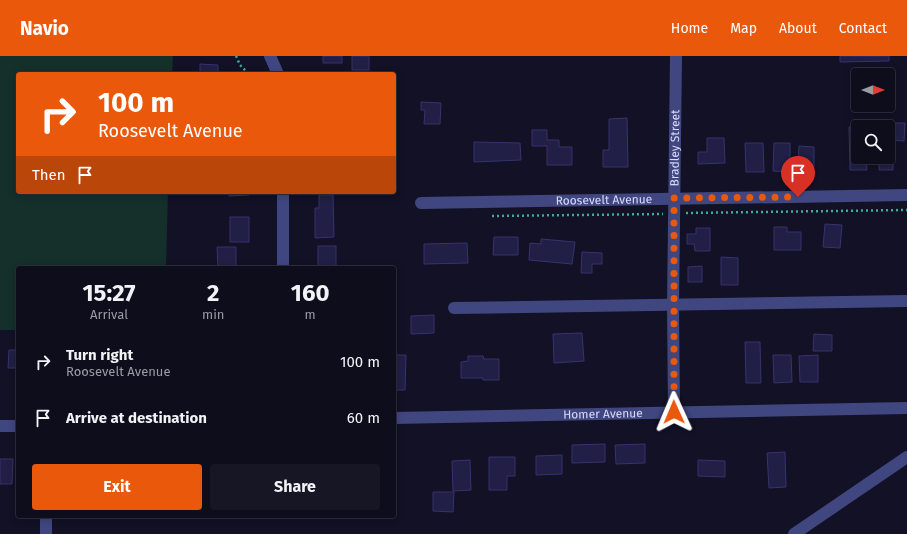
<!DOCTYPE html>
<style>
:root{--surface:#0e0d1c;--page:#171625;--text:#f1f3f6;--muted:#9b9ca3;--line:#2e2d3b;--accent:#ea580c}
body{margin:0;font-family:"Fira Sans",sans-serif;background:var(--page);color:var(--text);height:100vh;display:flex;flex-direction:column;font-size:15px;white-space:nowrap}
*{box-sizing:border-box;margin:0}
p{font-size:13px;color:var(--muted)}
.icon{flex:none;width:22px;height:22px;fill:none;stroke:currentColor;stroke-width:2;stroke-linecap:round;stroke-linejoin:round}
.map{position:relative;flex:1;overflow:hidden}
.sheet{position:absolute;left:16px;top:210px;width:380px;height:252px;display:flex;flex-direction:column;background:var(--surface);border-radius:4px;box-shadow:0 2px 10px #0003,0 0 0 1px var(--line)}
.sheet>*{flex:none}
.top-card{position:absolute;left:16px;top:16px;width:380px;height:122px;border-radius:4px;box-shadow:0 2px 10px #0003,0 0 0 1px var(--line);background:#ea580c;color:#fff;overflow:hidden}
.needle{width:26px;rotate:90deg}
.buttons{position:absolute;left:851px;top:12px;display:grid;gap:8px}
.buttons a{display:grid;place-items:center;width:44px;height:44px;border-radius:4px;background:var(--surface);box-shadow:0 2px 10px #0003,0 0 0 1px var(--line);font-size:20px}
.pin{position:absolute;display:grid;place-items:center;width:34px;height:34px;color:#fff;margin:-41px -17px;border-radius:50% 50% 50% 0;rotate:-45deg;box-shadow:0 0 4px #0007}
.pin .icon{rotate:45deg}
.me{position:absolute;width:44px;margin:-22px;rotate:359deg;stroke-linejoin:round;filter:drop-shadow(0 0 3px #0008)}
.turn{display:flex;align-items:center;gap:14px;height:84px;padding:0 16px;font-size:18px}
.turn .icon{width:52px;height:52px;stroke-width:2.5}
.turn b{display:block;font-size:28px;line-height:34px}
.then{display:flex;align-items:center;height:38px;padding:0 16px;background:#0003;gap:8px;font-size:15px}
.eta{display:flex;justify-content:space-evenly;align-items:center;height:68px;text-align:center}
.eta b{font-size:24px;font-weight:700;line-height:28px}
.button{display:flex;gap:8px;margin-top:auto;padding:8px 16px}
.button a{flex:1;height:46px;border-radius:4px;background:var(--accent);color:#fff;font-size:16px;font-weight:700;line-height:46px;text-align:center}
.button a+a{background:var(--page);color:var(--text)}
ul{padding:0;list-style:none}
li{display:flex;align-items:center;gap:12px;height:56px;padding:0 16px}
li div{flex:1}
li b{display:block;font-size:15px}
li em{font-style:normal}
header{display:flex;align-items:center;gap:24px;box-sizing:border-box;height:56px;padding:0 20px;background:var(--accent);color:#fff}
header strong{font-size:19px}
nav{display:flex;gap:22px;margin-inline-start:auto;font-size:14px}
.map>svg:first-child{display:block}
</style>
<header>
<strong>Navio</strong>
<nav><a>Home</a><a>Map</a><a>About</a><a>Contact</a></nav>
</header>
<div class="map">
<svg width="907" height="478" viewBox="0 0 907 478">
<rect width="100%" height="100%" fill="#121125"/>
<path fill="#152f2a" d="M0 0H173L172 18H18V136H168L166 212H18V274H0Z"/>
<g fill="#211f45" stroke="#36336f">
<rect x="323" y="0" width="19" height="7"/>
<rect x="352" y="0" width="17" height="14"/>
<path d="M840 0H889V5L840 6Z"/>
<path d="M200 8 218 9V18H200Z"/>
<path d="M421 46 441 47 440 68H424L425 54H421Z"/>
<path d="M627 62 628 111H603V94H609V63Z"/>
<path d="M892 67H905L904 85 892 84Z"/>
<path d="M873 70 858 71V101H866L867 114H850L849 71Z"/>
<path d="M532 74H547V84H559V91H572V109H547V90H532Z"/>
<path d="M707 82H724L725 107 698 108V96H707Z"/>
<path d="M474 86 520 87 521 104 474 106Z"/>
<path d="M745 87H763L764 116H746Z"/>
<path d="M774 87H790V116L773 115Z"/>
<path d="M799 90 814 91V111L798 110Z"/>
<path d="M888 92H893V114H879V101H888Z"/>
<path d="M229 136H248L249 139 229 140Z"/>
<path d="M319 139H333L334 181 315 182V152H319Z"/>
<rect x="230" y="161" width="19" height="25"/>
<path d="M825 168 842 169 840 192 823 191Z"/>
<path d="M774 171H787V176H801V194H774Z"/>
<path d="M696 172H710V195H695L694 188H687V178H696Z"/>
<path d="M494 181H518V199H493Z"/>
<path d="M541 183 575 186 572 208 529 204 530 187 541 188Z"/>
<path d="M467 187 468 207 424 208V188Z"/>
<rect x="318" y="190" width="18" height="22"/>
<path d="M217 191H236V212H218Z"/>
<path d="M582 196 602 197V208H592V217H581Z"/>
<path d="M721 201 738 202V229H721Z"/>
<path d="M702 210V226H688V211Z"/>
<path d="M434 259V277L411 278V260Z"/>
<path d="M582 277 584 305 554 307 553 278Z"/>
<path d="M814 278 832 279V295H813Z"/>
<path d="M745 286H760L761 327H746Z"/>
<path d="M9 294H18V312H8Z"/>
<path d="M394 299H406L405 334H394Z"/>
<path d="M773 299H791L792 326 774 327Z"/>
<path d="M818 299V326H800L799 300Z"/>
<path d="M468 300H483L484 303H499V324H483V322H461V306L468 305Z"/>
<path d="M605 388V406L572 407V389Z"/>
<path d="M645 388V407L616 408 615 389Z"/>
<path d="M785 396 786 431 769 432 767 397Z"/>
<path d="M562 399V418L536 419V400Z"/>
<path d="M489 401H515V420H507V434H489Z"/>
<path d="M0 403H13L12 428H0Z"/>
<path d="M470 404 471 434 453 435 452 405Z"/>
<path d="M698 404 725 405V421L698 420Z"/>
<path d="M433 436H454L453 456 433 455Z"/>
<path d="M72 460H98L97 462H72Z"/>
</g>
<g fill="none" stroke-linecap="round" stroke-linejoin="round">
<g stroke="#3aae97" stroke-width="2.5" stroke-dasharray="2 3" stroke-linecap="butt">
<path d="M236 0 240 9 249 18"/>
<path d="M686 157 907 154"/>
<path d="M492 160 663 158"/>
</g>
<g stroke="#404780" stroke-width="12">
<path d="M270 0 278 18"/>
<path d="M283 136V212"/>
<path id="s1" d="M421 147 907 139"/>
<path d="M454 252 907 245"/>
<path id="s2" d="M674 356 673 249 676 0"/>
<path id="s3" d="M394 362 907 352"/>
<path d="M0 370H18"/>
<path d="M46 460V478"/>
<path d="M794 478 907 401"/>
</g>
</g>
<g fill="none" stroke-linecap="round" stroke-linejoin="round">
<path stroke="#ea580c" stroke-width="7" stroke-dasharray="0 12.6" d="M674 356V142L798 141"/>
</g>
<g text-anchor="middle" stroke-width="4" stroke-linejoin="round" paint-order="stroke">
<g font-size="12" fill="#d9dafc" stroke="#121125">
<text dy="4" stroke="none"><textPath href="#s2" startOffset="264">Bradley Street</textPath></text>
<text dy="4" stroke="none"><textPath href="#s1" startOffset="183">Roosevelt Avenue</textPath></text>
<text dy="4" stroke="none"><textPath href="#s3" startOffset="209">Homer Avenue</textPath></text>
</g>
</g>
</svg>
<div class="buttons">
<a><svg class="needle" viewBox="-14 -14 28 28"><path d="M0-13l5 13h-10z" fill="#e53935"/><path d="M0 13l5-13h-10z" fill="#9b9ca3"/></svg></a>
<a><svg class="icon" aria-label="search" viewBox="0 0 24 24"><circle cx="10" cy="10" r="6"/><path d="M15 15l6 6"/></svg></a>
</div>
<div class="pin" style="left:798px;top:141px;background:#d93025"><svg class="icon" aria-label="arrive" viewBox="0 0 24 24"><path d="M6 21V4h12l-3 4 3 4H6"/></svg></div>
<svg class="me" style="left:674px;top:356px" viewBox="-20 -20 40 40"><path d="M0-17L14 15 0 8-14 15z" fill="#ea580c" stroke="#fff" stroke-width="4"/></svg>
<div class="top-card">
<div class="turn"><svg class="icon" aria-label="right" viewBox="0 0 24 24"><path d="M7 20v-9h11M14 6l5 5-5 5"/></svg><div><b>100 m</b>Roosevelt Avenue</div></div>
<div class="then">Then<svg class="icon" aria-label="arrive" viewBox="0 0 24 24"><path d="M6 21V4h12l-3 4 3 4H6"/></svg></div>
</div>
<section class="sheet">
<div class="eta">
<div><b>15:27</b><p>Arrival</p></div>
<div><b>2</b><p>min</p></div>
<div><b>160</b><p>m</p></div>
</div>
<ul>
<li><svg class="icon" aria-label="right" viewBox="0 0 24 24"><path d="M7 20v-9h11M14 6l5 5-5 5"/></svg><div><b>Turn right</b><p>Roosevelt Avenue</p></div><em>100 m</em></li>
<li><svg class="icon" aria-label="arrive" viewBox="0 0 24 24"><path d="M6 21V4h12l-3 4 3 4H6"/></svg><div><b>Arrive at destination</b></div><em>60 m</em></li>
</ul>
<div class="button"><a>Exit</a><a>Share</a></div>
</section>
</div>
